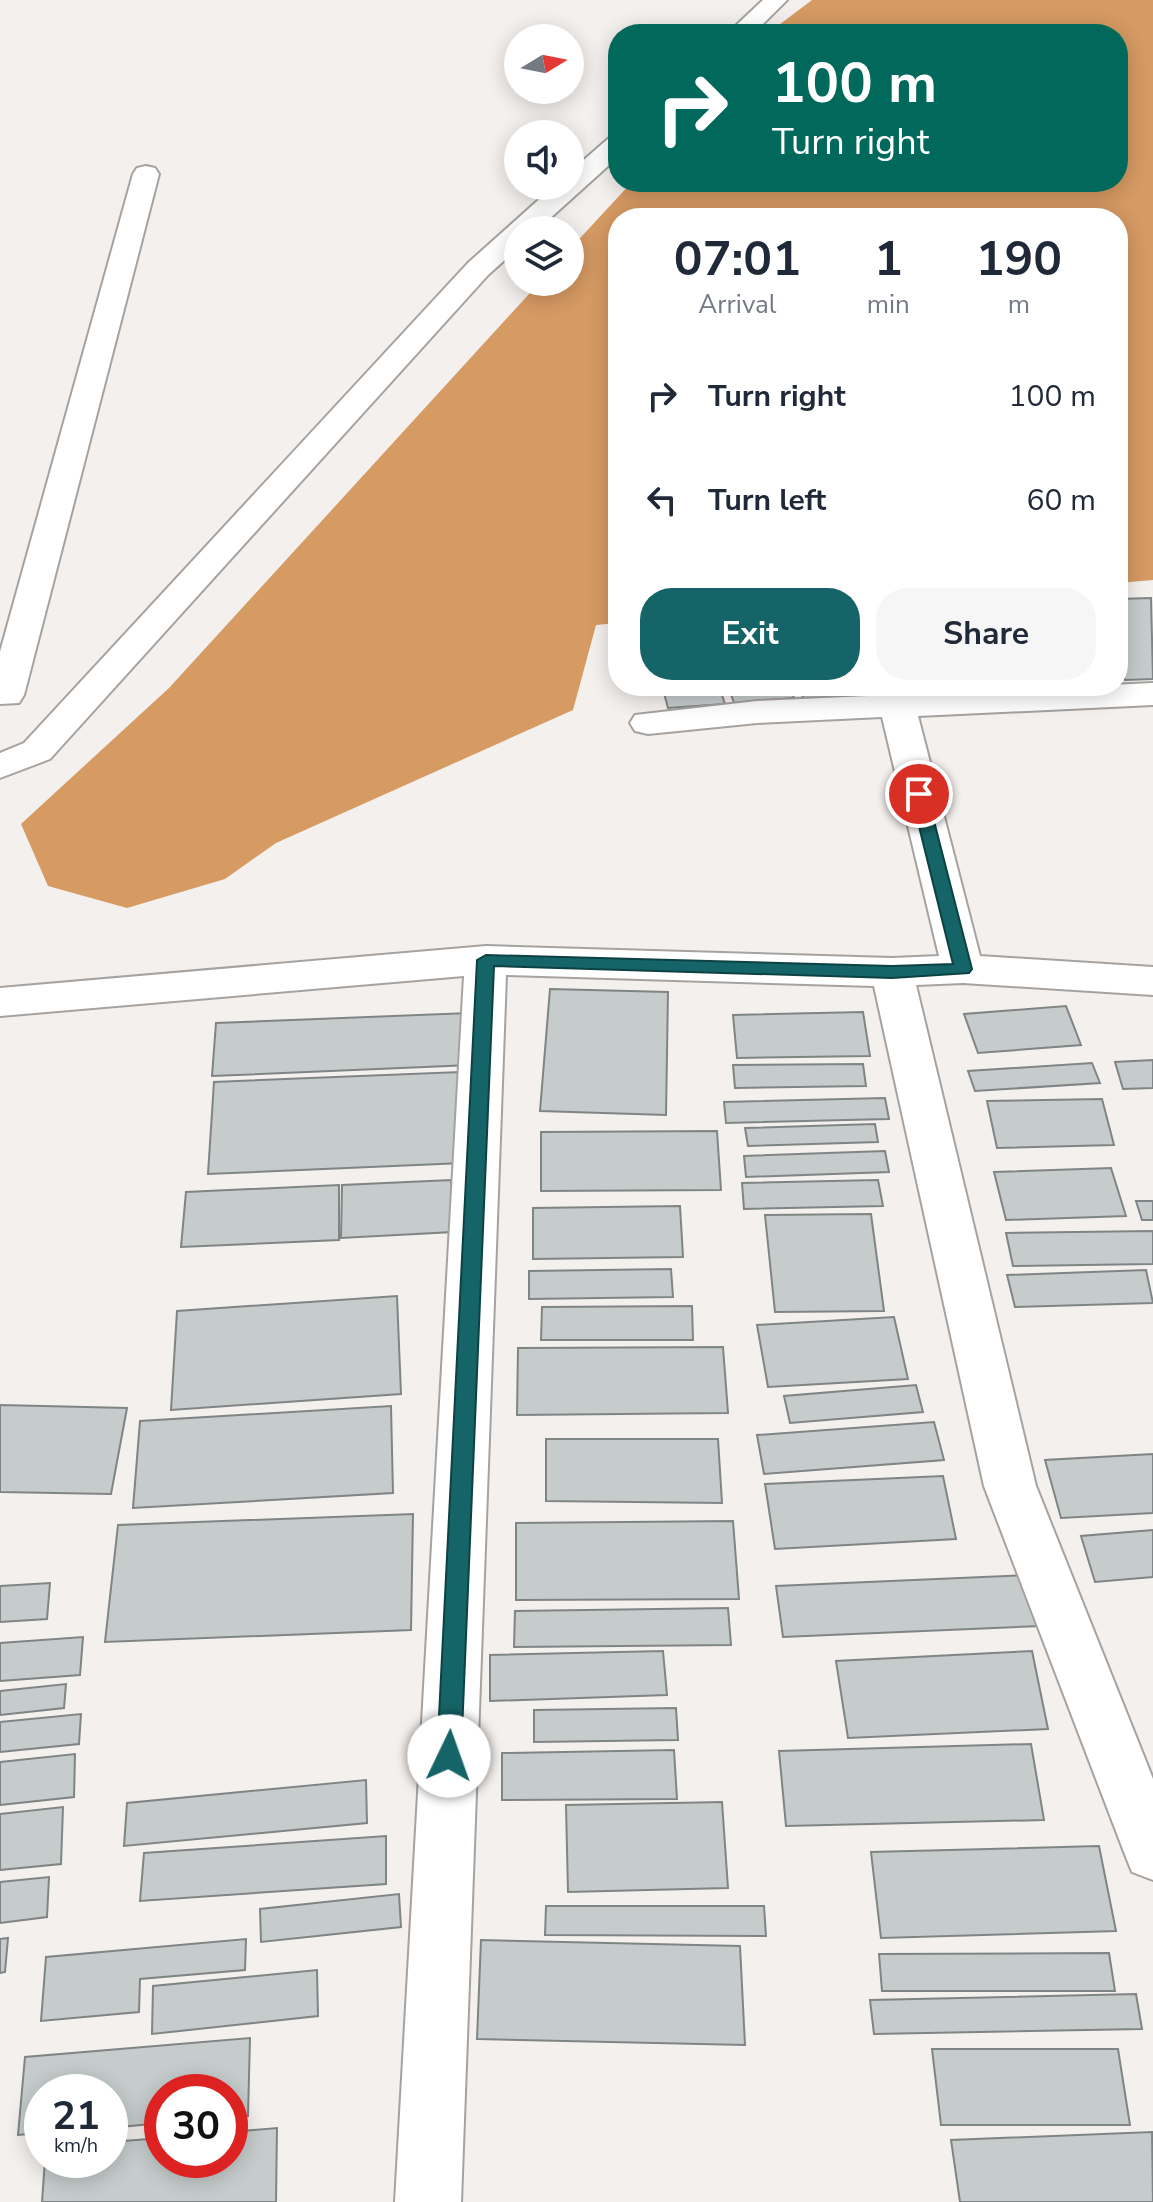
<!DOCTYPE html>
<style>
:root{--surface:#fff;--page:#f6f6f7;--text:#1f2937;--muted:#747a83;--accent:#156467}
body{margin:0;font-family:"Nunito Sans",sans-serif;background:var(--page);color:var(--text);height:100vh;display:flex;flex-direction:column;font-size:30px;white-space:nowrap}
*{box-sizing:border-box;margin:0}
p{font-size:26px;color:var(--muted)}
.icon{flex:none;width:44px;height:44px;fill:none;stroke:currentColor;stroke-width:2;stroke-linecap:round;stroke-linejoin:round}
.map{position:relative;flex:1;overflow:hidden}
.panel{position:absolute;left:608px;top:208px;width:520px;height:488px;display:flex;flex-direction:column;background:var(--surface);border-radius:32px;box-shadow:0 4px 20px #0003}
.panel>*{flex:none}
.guide{position:absolute;left:608px;top:24px;width:520px;height:168px;border-radius:32px;box-shadow:0 4px 20px #0003;background:#00695c;color:#fff;overflow:hidden}
.needle{width:52px;rotate:80deg}
.buttons{position:absolute;left:504px;top:24px;display:grid;gap:16px}
.buttons a{display:grid;place-items:center;width:80px;height:80px;border-radius:50%;background:var(--surface);box-shadow:0 4px 20px #0003;font-size:40px}
.speed{position:absolute;left:24px;top:2074px;display:flex;gap:16px;font-size:40px;font-weight:700;text-align:center}
.speed>*{display:grid;place-content:center;width:104px;height:104px;border-radius:50%;background:var(--surface);box-shadow:0 4px 20px #0003;line-height:1}
.speed small{font-size:20px;font-weight:400}
.speed .limit{border:12px solid #d22;background:#fff;color:#111}
.pin{position:absolute;display:grid;place-items:center;width:68px;height:68px;color:#fff;margin:-34px;border:4px solid #fff;border-radius:50%;box-shadow:0 2px 8px #0007}
.me{position:absolute;width:88px;margin:-44px;rotate:3deg;stroke-linejoin:round;filter:drop-shadow(0 0 6px #0008)}
.turn{display:flex;align-items:center;gap:28px;height:168px;padding:0 32px;font-size:36px}
.turn .icon{width:104px;height:104px;stroke-width:2.5}
.turn b{display:block;font-size:56px;line-height:68px}
.eta{display:flex;justify-content:space-evenly;align-items:center;height:136px;text-align:center}
.eta b{font-size:48px;font-weight:700;line-height:56px}
.cta{display:flex;gap:16px;margin-top:auto;padding:16px 32px}
.cta a{flex:1;height:92px;border-radius:32px;background:var(--accent);color:#fff;font-size:32px;font-weight:700;line-height:92px;text-align:center}
.cta a+a{background:var(--page);color:var(--text)}
ul{padding:0;list-style:none}
li{display:flex;align-items:center;gap:24px;height:104px;padding:0 32px}
li div{flex:1}
li b{display:block;font-size:30px}
li em{font-style:normal}
.map>svg:first-child{display:block}
</style>
<div class="map">
<svg width="1153" height="2202" viewBox="0 0 1153 2202">
<rect width="100%" height="100%" fill="#f4f0ed"/>
<path fill="#d69a63" d="M812 0H1153V580L1118 583V218H618V623L596 625 573 710 276 843 225 879 127 908 48 886 21 824 169 688 540 282H570V249L632 182H1118V34H767Z"/>
<g fill="#c6cccc" stroke="#7f8585" stroke-width="2">
<path d="M1151 598 1153 679 1125 680 1118 664V599Z"/>
<path d="M662 686H719L725 704 668 708Z"/>
<path d="M728 686H790L794 698 734 703Z"/>
<path d="M799 686H825L830 702 805 703Z"/>
<path d="M838 686H871L875 695 843 698Z"/>
<path d="M934 686H991L993 693 937 696Z"/>
<path d="M550 989 668 992 666 1115 540 1111Z"/>
<path d="M1066 1006 1081 1045 978 1053 964 1014Z"/>
<path d="M863 1012 870 1056 737 1058 733 1015Z"/>
<path d="M469 1013 471 1065 212 1076 216 1023Z"/>
<path d="M1153 1060V1088L1123 1089 1115 1062Z"/>
<path d="M1092 1063 1100 1083 975 1091 968 1071Z"/>
<path d="M863 1064 866 1086 735 1088 733 1065Z"/>
<path d="M460 1072 463 1163 208 1174 214 1082Z"/>
<path d="M885 1098 889 1119 726 1123 724 1102Z"/>
<path d="M1102 1099 1114 1145 997 1148 987 1101Z"/>
<path d="M875 1124 878 1142 748 1146 745 1128Z"/>
<path d="M717 1131 721 1190 541 1191V1132Z"/>
<path d="M885 1151 889 1172 746 1177 744 1156Z"/>
<path d="M1111 1168 1126 1216 1006 1220 994 1172Z"/>
<path d="M451 1180 453 1232 341 1238 342 1185Z"/>
<path d="M878 1180 883 1206 744 1209 742 1183Z"/>
<path d="M339 1185V1240L181 1247 186 1192Z"/>
<path d="M1136 1201H1153V1220H1142Z"/>
<path d="M680 1206 683 1257 533 1259V1208Z"/>
<path d="M871 1214 884 1311 775 1312 765 1215Z"/>
<path d="M1153 1231V1264L1013 1266 1006 1233Z"/>
<path d="M671 1269 673 1297 529 1299V1271Z"/>
<path d="M1146 1270 1153 1303 1015 1307 1007 1275Z"/>
<path d="M397 1296 401 1394 171 1410 177 1311Z"/>
<path d="M692 1306 693 1340H541L542 1307Z"/>
<path d="M894 1317 908 1379 768 1387 757 1325Z"/>
<path d="M723 1347 728 1413 517 1415 518 1348Z"/>
<path d="M916 1385 923 1412 790 1423 784 1396Z"/>
<path d="M0 1405 127 1408 111 1494 0 1492Z"/>
<path d="M391 1406 393 1493 133 1508 140 1421Z"/>
<path d="M934 1422 944 1460 764 1474 757 1435Z"/>
<path d="M546 1439H718L722 1503 546 1501Z"/>
<path d="M1153 1454V1513L1061 1518 1045 1460Z"/>
<path d="M943 1476 956 1539 775 1549 765 1484Z"/>
<path d="M413 1514 411 1630 105 1642 118 1525Z"/>
<path d="M733 1521 739 1599 516 1600V1523Z"/>
<path d="M1153 1530V1577L1095 1582 1081 1536Z"/>
<path d="M1029 1575 1040 1626 783 1637 776 1586Z"/>
<path d="M50 1583 47 1619 0 1622V1586Z"/>
<path d="M728 1608 731 1645 514 1647 515 1611Z"/>
<path d="M83 1637 80 1675 0 1681V1643Z"/>
<path d="M663 1651 667 1695 490 1701V1655Z"/>
<path d="M1032 1651 1048 1729 848 1738 836 1661Z"/>
<path d="M66 1684 64 1708 0 1715V1691Z"/>
<path d="M676 1708 678 1740 534 1742V1710Z"/>
<path d="M81 1714 79 1744 0 1752V1722Z"/>
<path d="M1031 1744 1044 1820 786 1826 779 1751Z"/>
<path d="M674 1750 677 1799 502 1800V1753Z"/>
<path d="M75 1754 74 1797 0 1805V1762Z"/>
<path d="M366 1780 367 1823 124 1846 127 1803Z"/>
<path d="M722 1802 728 1888 568 1892 566 1805Z"/>
<path d="M63 1807 61 1864 0 1870V1814Z"/>
<path d="M386 1836V1884L140 1901 144 1853Z"/>
<path d="M1099 1846 1116 1931 881 1938 871 1852Z"/>
<path d="M49 1877 47 1917 0 1923V1882Z"/>
<path d="M399 1894 401 1927 261 1942 260 1909Z"/>
<path d="M546 1906H764L766 1936 545 1935Z"/>
<path d="M8 1938 5 1972 0 1973V1939Z"/>
<path d="M246 1939 245 1970 140 1979 139 2012 41 2021 46 1957Z"/>
<path d="M481 1940 740 1946 745 2045 477 2039Z"/>
<path d="M1109 1953 1115 1991H882L879 1954Z"/>
<path d="M317 1970 318 2016 152 2034 153 1986Z"/>
<path d="M1136 1994 1142 2029 874 2034 870 2000Z"/>
<path d="M250 2038 248 2116 230 2118V2092H162V2123L110 2128V2092H42V2133L18 2135 25 2057Z"/>
<path d="M932 2049H1118L1130 2125H941Z"/>
<path d="M277 2128 276 2202H42L45 2160H110V2142L162 2138V2160H230V2132Z"/>
<path d="M1152 2132 1153 2202H960L951 2140Z"/>
</g>
<g fill="none" stroke-linecap="round" stroke-linejoin="round">
<g stroke="#a6a29f" stroke-width="4">
<g id="minor">
<path d="M763 0H787L753 34H727Z"/>
<path d="M618 135V157L537 230H518V248L488 275 50 759 0 778V753L24 743 468 263 554 186H570V172L609 138Z"/>
<path d="M146 166 155 168 159 174 24 695 19 703 0 704V652L133 174 137 168Z"/>
<path d="M1153 683V705L918 716 980 956 1153 967V995L963 983 916 985 1036 1486 1153 1779V1880L1132 1872 1124 1852 984 1486 874 986 506 975 461 2202H395L464 976 0 1016V988L486 946 892 958 939 956 882 717 757 723 648 734 635 731 630 723 635 715 757 701Z"/>
</g>
</g>
<use href="#minor" fill="#fff" fill-rule="evenodd"/>
</g>
<path fill="#156467" stroke="#0e4143" stroke-width="2" d="M919 789 927 794 972 969 969 973 892 978 494 966 461 1756 457 1764 449 1767 441 1764 437 1756 477 960 486 955 892 966 953 964 911 794Z"/>
</svg>
<div class="buttons">
<a><svg class="needle" viewBox="-14 -14 28 28"><path d="M0-13l5 13h-10z" fill="#e53935"/><path d="M0 13l5-13h-10z" fill="#747a83"/></svg></a>
<a><svg class="icon" aria-label="sound" viewBox="0 0 24 24"><path d="M4 9h4l5-4v14l-5-4H4zM17 9q2 3 0 6"/></svg></a>
<a><svg class="icon" aria-label="layers" viewBox="0 0 24 24"><path d="M12 4l9 5-9 5-9-5zM3 14l9 5 9-5"/></svg></a>
</div>
<div class="speed"><div>21<small>km/h</small></div><div class="limit">30</div></div>
<div class="pin" style="left:919px;top:794px;background:#d93025"><svg class="icon" aria-label="arrive" viewBox="0 0 24 24"><path d="M6 21V4h12l-3 4 3 4H6"/></svg></div>
<svg class="me" style="left:449px;top:1756px" viewBox="-20 -20 40 40"><circle r="19" fill="#fff"/><path d="M0-13L10 11 0 6-10 11z" fill="#156467"/></svg>
<div class="guide">
<div class="turn"><svg class="icon" aria-label="right" viewBox="0 0 24 24"><path d="M7 20v-9h11M14 6l5 5-5 5"/></svg><div><b>100 m</b>Turn right</div></div>
</div>
<section class="panel">
<div class="eta">
<div><b>07:01</b><p>Arrival</p></div>
<div><b>1</b><p>min</p></div>
<div><b>190</b><p>m</p></div>
</div>
<ul>
<li><svg class="icon" aria-label="right" viewBox="0 0 24 24"><path d="M7 20v-9h11M14 6l5 5-5 5"/></svg><div><b>Turn right</b></div><em>100 m</em></li>
<li><svg class="icon" aria-label="left" viewBox="0 0 24 24"><path d="M17 20v-9H6M10 6l-5 5 5 5"/></svg><div><b>Turn left</b></div><em>60 m</em></li>
</ul>
<div class="cta"><a>Exit</a><a>Share</a></div>
</section>
</div>
